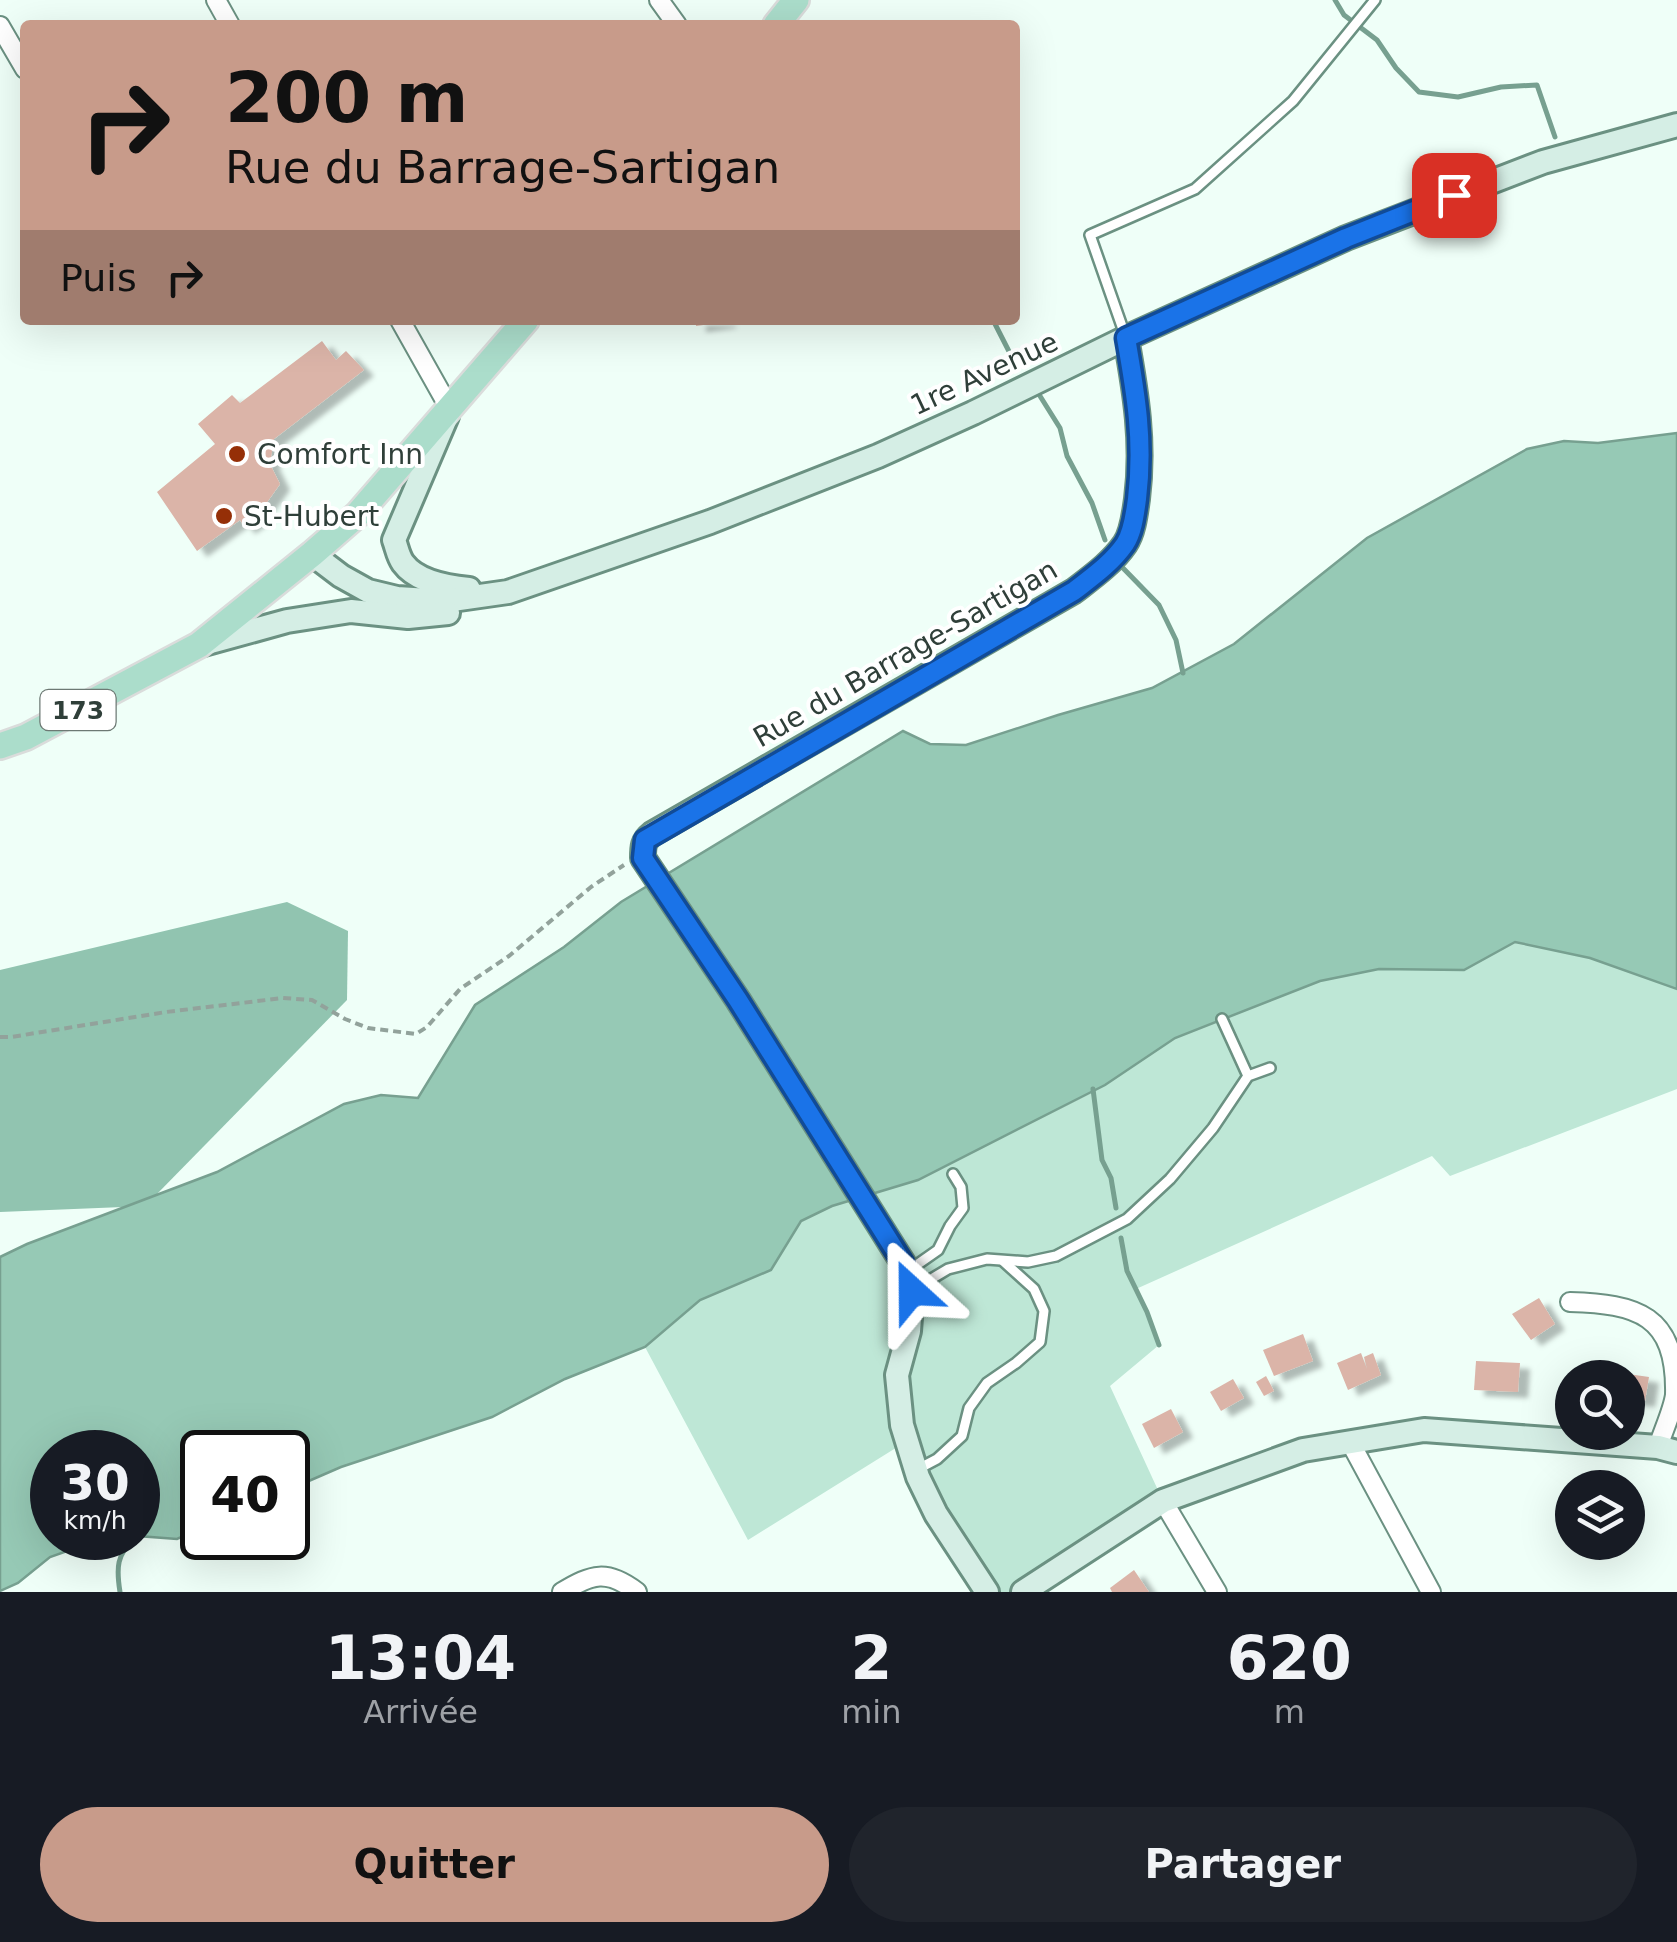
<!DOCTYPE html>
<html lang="fr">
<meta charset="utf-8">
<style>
:root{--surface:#171b24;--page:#20242c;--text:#f1f3f6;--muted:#9ea1a6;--accent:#c89b8a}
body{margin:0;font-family:"DejaVu Sans",sans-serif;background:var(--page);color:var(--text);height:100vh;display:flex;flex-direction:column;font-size:38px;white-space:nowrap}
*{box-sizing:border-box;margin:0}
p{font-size:32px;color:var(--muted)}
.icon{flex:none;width:55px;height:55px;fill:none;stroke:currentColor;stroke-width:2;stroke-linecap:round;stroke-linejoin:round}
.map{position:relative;height:1592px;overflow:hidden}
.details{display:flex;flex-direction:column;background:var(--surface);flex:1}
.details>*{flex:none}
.banner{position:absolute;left:20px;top:20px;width:1000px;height:305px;border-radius:10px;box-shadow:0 10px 40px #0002;background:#c89b8a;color:#111;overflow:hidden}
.tools{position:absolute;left:1555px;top:1360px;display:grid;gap:20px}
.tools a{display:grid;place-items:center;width:90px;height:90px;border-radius:50%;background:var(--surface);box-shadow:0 10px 40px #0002;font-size:50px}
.speed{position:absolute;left:30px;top:1430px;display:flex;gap:20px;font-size:50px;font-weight:700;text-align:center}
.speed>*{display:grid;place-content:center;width:130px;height:130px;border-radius:50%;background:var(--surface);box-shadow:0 10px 40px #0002;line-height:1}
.speed small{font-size:25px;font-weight:400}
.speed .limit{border:5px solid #111;border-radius:15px;background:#fff;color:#111}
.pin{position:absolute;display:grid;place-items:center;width:85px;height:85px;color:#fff;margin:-42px;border-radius:20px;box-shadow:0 5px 15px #0006}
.me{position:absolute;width:110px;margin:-55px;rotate:336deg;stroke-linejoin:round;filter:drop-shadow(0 0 8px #0008)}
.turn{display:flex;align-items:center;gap:35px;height:210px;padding:0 40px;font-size:45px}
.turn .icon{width:130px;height:130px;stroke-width:2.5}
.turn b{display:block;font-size:70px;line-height:85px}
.then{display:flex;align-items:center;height:95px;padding:0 40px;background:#0003;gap:20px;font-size:38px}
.eta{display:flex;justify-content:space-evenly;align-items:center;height:170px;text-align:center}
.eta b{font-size:60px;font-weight:700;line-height:70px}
.primary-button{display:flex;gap:20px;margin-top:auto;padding:20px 40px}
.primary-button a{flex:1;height:115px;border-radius:60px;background:var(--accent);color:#111;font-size:40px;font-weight:700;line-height:115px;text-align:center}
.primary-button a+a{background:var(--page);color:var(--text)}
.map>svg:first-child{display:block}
</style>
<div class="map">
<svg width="1677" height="1592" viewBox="0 0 1677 1592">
<defs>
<filter id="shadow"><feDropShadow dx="10" dy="6" stdDeviation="2.5" flood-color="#0004"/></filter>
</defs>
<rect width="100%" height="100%" fill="#effff8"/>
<path fill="#bee7d6" d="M1515 942 1590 958 1677 989V1089L1450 1176 1432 1156 1136 1289 1159 1345 1110 1386 1163 1501 1023 1592H987L907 1441 748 1540 645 1347 700 1300 771 1270 801 1222 832 1206 918 1180 1093 1092 1175 1038 1320 981 1379 969 1464 970Z"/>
<path fill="#91c4b0" d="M287 902 348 931 347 1000 156 1195 123 1207 0 1212V970Z"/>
<path fill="#96c9b5" stroke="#77a090" stroke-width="2.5" d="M1677 433V989L1590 958 1515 942 1464 970 1379 969 1320 981 1175 1038 1105 1085 918 1180 832 1206 801 1221 771 1270 700 1300 645 1347 565 1379 492 1417 341 1467 288 1490V1452H202V1528L177 1539 138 1536V1452H52V1538H104L50 1557 18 1583 0 1591V1257L27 1244 217 1172 344 1104 381 1095 418 1098 475 1005 564 947 621 902 903 731 930 744 966 745 1058 715 1152 688 1234 644 1367 538 1527 449 1564 441 1598 443Z"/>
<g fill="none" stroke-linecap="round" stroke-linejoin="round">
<g stroke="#77a090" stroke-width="5">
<path d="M1335 0 1344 15 1377 40 1396 68 1419 92 1458 97 1501 87 1537 85 1555 137"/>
<path d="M993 320 1017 367"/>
<path d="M1040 396 1060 428 1067 456 1092 503 1105 540"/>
<path d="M1121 566 1159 605 1176 640 1183 673"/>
<path d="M1093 1089 1102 1160 1111 1178 1116 1208"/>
<path d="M1121 1238 1127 1271 1147 1312 1159 1345"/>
<path d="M120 1592C116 1567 117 1555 134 1538"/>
</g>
</g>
<g fill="#dbb4a8" filter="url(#shadow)">
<path d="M696 320H726V322L696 326Z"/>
<path d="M322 341 336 360 346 351 364 370 274 439 270 464 280 484 263 508 264 515 245 528 240 520 197 551 157 492 215 444 198 424 232 395 240 403Z"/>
<path d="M1539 1298 1555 1324 1531 1340 1512 1314Z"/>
<path d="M1303 1334 1313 1361 1274 1376 1263 1350Z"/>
<path d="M1361 1353 1367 1369 1364 1357 1373 1353 1381 1375 1348 1390 1337 1363Z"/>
<path d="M1476 1361 1520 1363 1518 1392 1474 1390Z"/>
<path d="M1600 1370 1649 1377 1645 1401 1628 1399V1378H1599Z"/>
<path d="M1266 1376 1274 1391 1264 1396 1256 1382Z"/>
<path d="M1233 1379 1244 1398 1221 1411 1210 1392Z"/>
<path d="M1171 1409 1183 1432 1154 1448 1142 1424Z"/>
<path d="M1134 1570 1149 1592H1112L1110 1588Z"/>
</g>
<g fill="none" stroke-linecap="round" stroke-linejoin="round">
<g stroke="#6b9182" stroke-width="14">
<g id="lane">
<path d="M1125 335 1090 235 1195 189 1293 101 1375 0"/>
<path d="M1222 1019 1248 1076"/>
<path d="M908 1271 938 1250 950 1226 963 1208 961 1187 953 1174"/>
<path d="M913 1290 948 1269 987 1259 1028 1262 1056 1256 1127 1219 1170 1179 1213 1128 1248 1076 1270 1068"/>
<path d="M918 1469 937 1459 962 1436 969 1408 987 1383 1016 1363 1040 1342 1044 1311 1034 1289 1003 1261"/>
</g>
</g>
<g stroke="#6b9182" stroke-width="22">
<g id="street">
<path d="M216 0 230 25"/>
<path d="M659 0 677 25"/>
<path d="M0 26 25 69"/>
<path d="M400 320 450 409"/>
<path d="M1570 1302C1636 1304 1677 1314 1675 1395 1673 1410 1663 1431 1658 1447"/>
<path d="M1350 1442 1431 1592"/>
<path d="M1163 1501 1217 1592"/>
<path d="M562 1592C592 1574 607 1569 637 1592"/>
</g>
</g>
<g stroke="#6b9182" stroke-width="28">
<g id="secondary">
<path d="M447 416 394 540C397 548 398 556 403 563 417 582 447 587 469 589"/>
<path d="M312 554 341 576 368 591 397 598 445 601 508 592 710 522 878 456 973 413 1126 338 1346 238 1543 162 1677 125"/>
<path d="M200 645 287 621 351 611 408 617 448 613"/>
<path d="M987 1592 936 1514 918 1477 902 1425 897 1375 909 1331 912 1291 903 1263 738 1000 643 858C643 847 643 841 652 834L1074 591C1092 577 1112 563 1125 544 1133 532 1135 513 1137 499 1144 443 1136 394 1126 338"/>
<path d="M1023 1592 1163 1501 1303 1450 1424 1430 1658 1447 1677 1452"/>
</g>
</g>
<g stroke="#dadcdb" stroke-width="30">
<g id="primary">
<path d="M776 25 796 0"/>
<path d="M0 746 26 737 199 645 312 554 358 514 526 320"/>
</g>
</g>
<path stroke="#92a29b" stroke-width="4" stroke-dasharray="8 5" stroke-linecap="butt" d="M0 1037H11L166 1012 283 998 312 1000 345 1019 368 1028 416 1034 427 1027 460 989 509 956 591 887 624 865"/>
<use href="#lane" stroke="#fff" stroke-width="9"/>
<use href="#street" stroke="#fff" stroke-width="18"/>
<use href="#secondary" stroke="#d5eee5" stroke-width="22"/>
<use href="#primary" stroke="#abddcb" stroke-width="25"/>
</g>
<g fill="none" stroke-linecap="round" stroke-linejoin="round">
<g stroke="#114b97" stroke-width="25">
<path id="route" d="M912 1291 903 1263 738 1000 643 858 645 840 1074 591C1092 577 1112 563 1125 544 1133 532 1135 513 1137 499 1144 441 1136 395 1126 338L1346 238 1454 195"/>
</g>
<use href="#route" stroke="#1a73e8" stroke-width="18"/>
</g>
<g fill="#952f07" stroke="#fff" stroke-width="4">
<circle cx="237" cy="454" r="10"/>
<circle cx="224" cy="516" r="10"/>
</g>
<g text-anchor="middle" stroke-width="8" stroke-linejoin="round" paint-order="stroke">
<rect fill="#fff" stroke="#6d7974" stroke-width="2.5" x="40.5" y="690" width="75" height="40" rx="8"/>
<g font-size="25" font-weight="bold" fill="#2f3f39">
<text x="78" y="719">173</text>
</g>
<g font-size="28" fill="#2f3f39" stroke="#fff">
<text transform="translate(984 373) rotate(-25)" y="10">1re Avenue</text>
<text transform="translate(905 653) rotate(-30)" y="10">Rue du Barrage-Sartigan</text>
</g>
<g font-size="28" fill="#2f3f39" stroke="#fff" text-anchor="start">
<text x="257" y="464">Comfort Inn</text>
<text x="244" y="526">St-Hubert</text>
</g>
</g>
</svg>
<div class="tools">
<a><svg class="icon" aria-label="search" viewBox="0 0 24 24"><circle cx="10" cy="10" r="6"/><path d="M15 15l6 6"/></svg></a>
<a><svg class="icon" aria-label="layers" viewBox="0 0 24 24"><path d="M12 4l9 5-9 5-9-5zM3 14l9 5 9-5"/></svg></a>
</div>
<div class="speed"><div>30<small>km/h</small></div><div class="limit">40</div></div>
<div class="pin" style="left:1454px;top:195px;background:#d93025"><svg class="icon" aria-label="arrive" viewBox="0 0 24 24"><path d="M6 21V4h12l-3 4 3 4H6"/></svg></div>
<svg class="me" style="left:912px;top:1291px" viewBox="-20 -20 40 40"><path d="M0-17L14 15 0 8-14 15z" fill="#1a73e8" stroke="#fff" stroke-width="4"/></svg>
<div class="banner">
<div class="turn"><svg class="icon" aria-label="right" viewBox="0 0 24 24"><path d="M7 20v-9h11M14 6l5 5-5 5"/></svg><div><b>200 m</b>Rue du Barrage-Sartigan</div></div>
<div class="then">Puis<svg class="icon" aria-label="right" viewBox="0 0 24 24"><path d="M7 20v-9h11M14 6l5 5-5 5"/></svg></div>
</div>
</div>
<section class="details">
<div class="eta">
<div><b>13:04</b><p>Arrivée</p></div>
<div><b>2</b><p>min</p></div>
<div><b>620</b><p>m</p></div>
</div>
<div class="primary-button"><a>Quitter</a><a>Partager</a></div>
</section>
